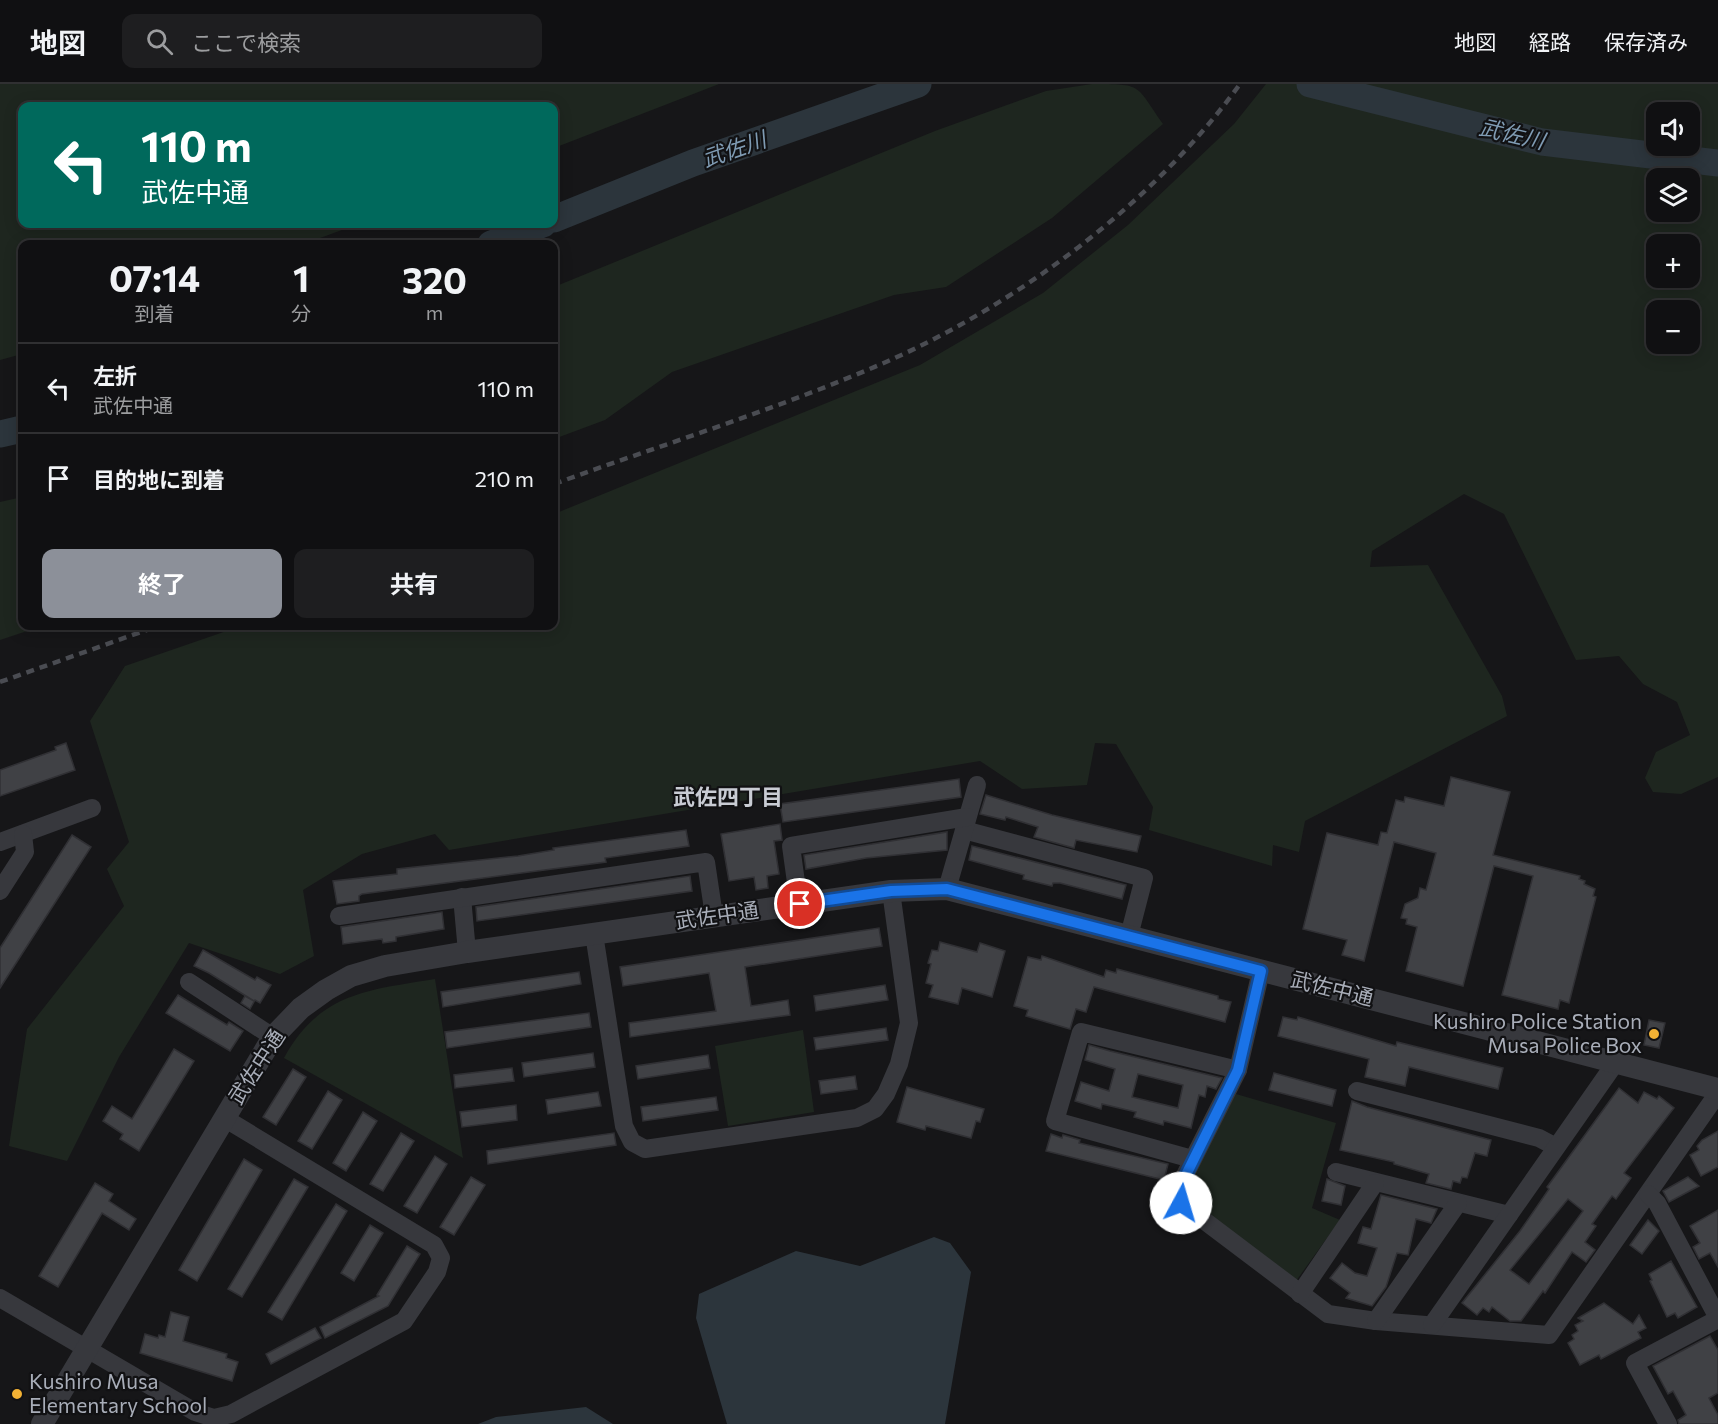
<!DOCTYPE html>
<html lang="ja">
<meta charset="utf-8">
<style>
:root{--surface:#101012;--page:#1e1e20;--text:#f1f3f6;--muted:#9c9d9f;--line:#303032;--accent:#8c9099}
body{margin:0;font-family:Commissioner,"Noto Sans JP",sans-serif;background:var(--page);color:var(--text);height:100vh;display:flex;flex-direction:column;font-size:22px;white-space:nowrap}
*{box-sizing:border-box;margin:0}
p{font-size:20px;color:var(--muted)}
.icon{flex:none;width:33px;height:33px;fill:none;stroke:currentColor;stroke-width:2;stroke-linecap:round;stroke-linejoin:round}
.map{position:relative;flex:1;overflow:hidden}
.details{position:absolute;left:18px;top:156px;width:540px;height:390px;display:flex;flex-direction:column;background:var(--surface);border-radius:12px;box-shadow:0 3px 15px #0003,0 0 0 2px var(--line)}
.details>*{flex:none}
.top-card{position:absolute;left:18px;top:18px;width:540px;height:126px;border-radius:12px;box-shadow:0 3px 15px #0003,0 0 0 2px var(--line);background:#00695c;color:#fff;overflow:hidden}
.controls{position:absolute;left:1646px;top:18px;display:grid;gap:12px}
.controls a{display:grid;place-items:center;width:54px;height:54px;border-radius:12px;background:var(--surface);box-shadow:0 3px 15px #0003,0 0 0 2px var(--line);font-size:30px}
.pin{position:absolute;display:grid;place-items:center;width:51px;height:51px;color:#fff;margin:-26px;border:3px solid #fff;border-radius:50%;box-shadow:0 2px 6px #0007}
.me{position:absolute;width:66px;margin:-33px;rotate:6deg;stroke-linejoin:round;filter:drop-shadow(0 0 4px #0008)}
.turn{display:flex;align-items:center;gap:21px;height:126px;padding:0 24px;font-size:27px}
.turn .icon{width:78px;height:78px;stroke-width:2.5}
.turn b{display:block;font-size:42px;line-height:51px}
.eta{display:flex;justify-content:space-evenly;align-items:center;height:102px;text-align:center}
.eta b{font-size:36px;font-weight:700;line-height:42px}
.button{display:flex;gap:12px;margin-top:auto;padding:12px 24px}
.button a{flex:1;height:69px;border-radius:12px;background:var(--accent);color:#fff;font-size:24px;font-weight:700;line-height:69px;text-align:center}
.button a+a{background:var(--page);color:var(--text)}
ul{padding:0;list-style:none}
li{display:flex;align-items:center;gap:18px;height:90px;padding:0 24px;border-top:2px solid var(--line)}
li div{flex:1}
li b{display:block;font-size:22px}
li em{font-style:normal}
header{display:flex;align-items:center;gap:36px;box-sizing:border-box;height:84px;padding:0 30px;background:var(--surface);border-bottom:2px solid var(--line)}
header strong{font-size:28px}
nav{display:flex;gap:33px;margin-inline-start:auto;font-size:21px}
.search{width:420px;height:54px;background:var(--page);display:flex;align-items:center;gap:15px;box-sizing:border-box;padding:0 21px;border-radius:12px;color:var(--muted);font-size:22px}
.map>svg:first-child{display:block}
</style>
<header>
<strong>地図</strong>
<div class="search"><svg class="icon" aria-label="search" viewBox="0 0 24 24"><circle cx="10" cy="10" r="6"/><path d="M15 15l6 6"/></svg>ここで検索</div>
<nav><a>地図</a><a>経路</a><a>保存済み</a></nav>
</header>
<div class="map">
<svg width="1718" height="1340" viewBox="0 0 1718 1340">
<rect width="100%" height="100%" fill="#161618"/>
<g fill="#1e261f" fill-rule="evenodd">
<path d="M0 0H719L554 64V22H22V140H358L304 160H22V270L0 276Z"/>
<path d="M1092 0C1143 0 1135 0 1163 40L1052 134 946 203 894 211 672 288 605 336 554 355V203L935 47 1046 7Z"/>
<path d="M1266 0H1718V693L1681 710 1653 708 1645 694 1656 668 1690 651 1677 618 1643 600 1619 572 1576 576 1504 430 1464 410 1372 467 1370 483 1428 481 1502 612 1507 632 1305 737 1299 768 1273 761 1272 782 1149 746 1153 723 1116 660 1095 659 1087 701 1022 705 980 677 449 766 435 750 362 770 303 806 314 872 280 890 189 859 119 973 67 1077 9 1062 27 945 124 822 107 785 129 758 90 637 125 582 241 542H554V430L920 281 1043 209 1128 141 1234 40ZM1689 28V62H1656V28ZM1689 94V128H1656V94ZM1689 160V194H1656V160ZM1689 226V260H1656V226Z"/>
<path d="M22 413V542H42L0 556V418Z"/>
<path d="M435 895 463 1074 284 974C320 908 369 906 435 895Z"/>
<path d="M803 946 814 1028 728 1042 715 962Z"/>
<path d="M1236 1010 1336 1039 1312 1124 1340 1136 1296 1197 1192 1122 1184 1102Z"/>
</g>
<g fill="#2c353c">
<path d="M934 1153 950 1159 971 1188 945 1340H727L696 1234 699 1210 796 1167 860 1182Z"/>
<path d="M586 1323 613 1340H478L496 1333Z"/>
</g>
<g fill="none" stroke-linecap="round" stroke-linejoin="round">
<g stroke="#2c353c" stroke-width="27">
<path d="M1310 0 1542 58 1718 79"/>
<path d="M554 135 693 79 918 0"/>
<path d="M491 160 543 140"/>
<path d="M0 350 22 345"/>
</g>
</g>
<g fill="#404145" stroke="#303034" stroke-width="1.5" fill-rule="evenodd">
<path d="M66 659 75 686 0 712V686L56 666 55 663Z"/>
<path d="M1451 693 1510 708 1493 771 1580 792 1579 795 1585 797 1584 800 1595 805 1593 812 1596 813 1569 919 1560 916 1558 925 1502 911 1533 792 1494 782 1463 902 1406 887 1417 843 1406 840 1407 835 1401 834 1405 820 1418 814 1420 804 1426 806 1436 769 1394 758 1364 877 1342 871 1347 856 1303 845 1327 749 1378 761 1381 748 1387 749 1396 716 1404 718 1405 713 1444 722Z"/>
<path d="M959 695 961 713 783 738 780 720Z"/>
<path d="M986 711 1052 731 1141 752 1137 768 1076 756 1074 764 1034 753 1038 743 1006 733 1005 736 980 730Z"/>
<path d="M780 740 782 756 774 757 779 790 767 792 768 804 756 806 754 793 729 797 721 750Z"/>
<path d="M686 746 689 762 605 774 606 778 362 810 359 812V817L337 820 333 797 397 790V785L518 772 554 766 553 764Z"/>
<path d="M947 748V766L866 774 806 785 804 771Z"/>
<path d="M72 751 91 763 0 904V864Z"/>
<path d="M972 762 1126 801 1122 815 1060 799H1053L1052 802 1023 795 1024 791 969 776Z"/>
<path d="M690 792 692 807 477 837 476 823Z"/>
<path d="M442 828 444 845 396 853V857L383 859 382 855 343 860 341 843Z"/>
<path d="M879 844 882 862 745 883 751 922 788 916 790 931 630 953 629 939 716 927 709 889 623 902 620 883Z"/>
<path d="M940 858 977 868 980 859 1005 867 992 913 962 904 958 920 929 913 933 901 926 899 931 880 928 879 932 866 938 867Z"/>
<path d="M203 866 255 896 257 893 271 901 260 919 255 916 250 925 241 919 245 912 254 917 209 889 194 882Z"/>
<path d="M1042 872 1104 893 1106 886 1116 889 1117 885 1218 912V915L1231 918 1225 938 1094 903 1086 928 1076 925 1070 945 1026 932 1028 926 1014 922 1028 873 1041 876Z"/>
<path d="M579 888 581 900 443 923 441 908Z"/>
<path d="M885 901 888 916 816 927 814 912Z"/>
<path d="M178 911 227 941 229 938 243 947 230 967 166 929Z"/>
<path d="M589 929 591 943 447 964 445 948Z"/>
<path d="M1283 933 1297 936 1298 933 1396 962 1397 958 1503 984 1498 1005 1409 983 1405 1002 1365 993 1369 975 1278 952Z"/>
<path d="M1649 936 1665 939 1659 964 1644 961Z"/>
<path d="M886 944 888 956 816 966 814 954Z"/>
<path d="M1089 961 1110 967 1222 994 1216 1005 1207 1002 1205 1013 1199 1011 1191 1044 1164 1037 1163 1041 1134 1033 1136 1028 1102 1020 1101 1025 1075 1017 1081 998 1109 1007 1115 985 1085 976ZM1138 990 1183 1001 1178 1024 1132 1013Z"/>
<path d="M174 965 194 977 139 1067 120 1055 123 1050 103 1037 112 1022 132 1035Z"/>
<path d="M593 969 595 983 524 993 522 979Z"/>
<path d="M708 971 710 984 638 995 636 982Z"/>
<path d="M512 984 514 997 455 1004 454 991Z"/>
<path d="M293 985 306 993 276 1041 263 1033Z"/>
<path d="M1274 989 1336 1006 1332 1022 1269 1006Z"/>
<path d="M855 992 857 1005 821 1010 819 997Z"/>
<path d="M907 1003 984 1025 980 1038 976 1037 971 1054 926 1042 925 1046 897 1038Z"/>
<path d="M1619 1004 1638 1019 1644 1008 1657 1015 1659 1012 1674 1024 1624 1089 1631 1094 1616 1115 1612 1112 1592 1140 1596 1142 1585 1158 1595 1166 1586 1178 1572 1168 1545 1209 1543 1207 1521 1237H1510L1492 1223 1489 1228 1483 1224 1477 1231 1462 1219 1520 1147 1549 1105 1547 1103ZM1568 1115 1583 1127 1529 1200 1510 1186Z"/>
<path d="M328 1007 342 1016 312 1065 298 1057Z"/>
<path d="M598 1008 601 1022 548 1030 546 1016Z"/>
<path d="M716 1013 718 1026 643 1037 641 1023Z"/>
<path d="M1352 1017 1367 1023 1491 1056 1487 1072 1475 1069 1467 1094 1462 1093 1460 1099 1453 1097 1451 1105 1426 1099 1429 1090 1394 1080V1078L1340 1066Z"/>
<path d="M516 1021 517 1036 462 1043 460 1028Z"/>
<path d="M363 1028 377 1037 346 1087 333 1079Z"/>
<path d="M1718 1047V1083L1701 1092 1690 1071 1699 1066 1697 1062 1702 1056Z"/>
<path d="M401 1049 414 1057 383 1107 370 1100Z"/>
<path d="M614 1049 616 1061 488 1080 487 1067Z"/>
<path d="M1051 1050 1062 1054 1063 1051 1080 1056 1079 1059 1168 1080 1164 1096 1046 1067Z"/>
<path d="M435 1072 447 1080 417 1129 404 1122Z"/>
<path d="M244 1075 262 1086 197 1197 179 1186Z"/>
<path d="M471 1093 485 1101 454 1151 440 1143Z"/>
<path d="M1688 1093 1699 1102 1669 1118 1663 1107Z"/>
<path d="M294 1095 308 1103 242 1213 228 1205Z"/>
<path d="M1327 1095 1345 1102 1341 1121 1322 1117Z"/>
<path d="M95 1099 113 1110 109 1117 136 1135 129 1146 102 1129 58 1203 39 1192Z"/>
<path d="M1381 1111 1437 1125 1431 1139 1416 1135 1408 1171 1397 1169 1386 1203 1372 1222 1346 1214 1350 1209 1330 1194 1342 1179 1355 1189 1367 1192 1377 1164 1358 1159 1363 1143 1371 1145Z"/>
<path d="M336 1120 347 1127 282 1236 268 1228Z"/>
<path d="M1718 1126V1183L1710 1169 1699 1175 1693 1163 1700 1159 1690 1142Z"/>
<path d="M1648 1136 1659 1147 1642 1170 1630 1161Z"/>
<path d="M370 1141 383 1149 354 1197 341 1189Z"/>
<path d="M407 1162 420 1170 388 1222 325 1254 320 1243 379 1212 377 1211Z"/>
<path d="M1671 1177 1697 1223 1678 1234 1675 1229 1667 1233 1650 1197 1652 1196 1649 1190Z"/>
<path d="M1604 1219 1633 1240 1639 1231 1646 1244 1638 1248 1641 1254 1601 1275 1599 1271 1580 1281 1568 1259 1574 1255 1572 1251 1578 1247 1575 1241 1583 1237 1578 1234Z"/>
<path d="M171 1228 189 1233 183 1257 227 1270 226 1274 238 1278 232 1297 140 1269 145 1250 158 1254 159 1251 165 1253Z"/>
<path d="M315 1244 321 1254 271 1280 266 1270Z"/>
<path d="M1710 1252 1718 1266V1309L1709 1314 1718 1331V1340H1679L1678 1336 1686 1331 1673 1307 1668 1310 1653 1282Z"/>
</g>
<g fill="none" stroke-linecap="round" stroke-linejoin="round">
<g stroke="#37383d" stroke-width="18">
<path d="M964 746 1144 794 1129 852"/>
<path d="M0 758 92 724"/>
<path d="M947 805 977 701"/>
<path d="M0 807 25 768 23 750"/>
<path d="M462 813 467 868"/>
<path d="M799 820 791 762 967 733"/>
<path d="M339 832 706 778 714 832"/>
<path d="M594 850 624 1042 632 1058 645 1065 857 1034 875 1025 886 1010 899 980 909 939 891 807"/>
<path d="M1261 887 1238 986 1177 1107 1181 1119 1328 1230 1376 1237 1549 1251 1718 1009"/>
<path d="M189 898 273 953"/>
<path d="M1357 1007 1539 1054 1556 1063"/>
<path d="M1192 1075 1055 1037 1081 948 1238 986"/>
<path d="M1336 1088 1509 1131"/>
<path d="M1648 1110 1657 1119 1718 1234"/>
<path d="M1300 1210 1375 1099"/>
<path d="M0 1214 195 1328 214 1334 231 1330 404 1237 437 1188 441 1174 434 1161 224 1034"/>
<path d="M1376 1237 1458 1119"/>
<path d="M1432 1241 1616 978"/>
<path d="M1668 1340 1635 1279 1718 1235"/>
</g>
<path stroke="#37383d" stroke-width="22" d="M42 1340 273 953 301 924 326 906 351 892 385 882 467 868 891 807 947 805 1718 1005"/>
<g stroke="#4a4c52" stroke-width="4.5" stroke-dasharray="8 6" stroke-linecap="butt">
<path d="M554 400C664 360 778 325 886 278 1019 219 1154 119 1240 0"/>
<path d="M0 598 158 542"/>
</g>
</g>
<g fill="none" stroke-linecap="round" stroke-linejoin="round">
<g stroke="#114b97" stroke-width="15">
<path id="route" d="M800 820 891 807 947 805 1261 887 1238 986 1178 1107 1181 1119"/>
</g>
<use href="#route" stroke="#1a73e8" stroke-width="10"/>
</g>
<g fill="#f2b134" stroke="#111113" stroke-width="2">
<circle cx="1654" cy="950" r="6"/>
<circle cx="17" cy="1310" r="6"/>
</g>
<g text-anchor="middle" stroke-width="4.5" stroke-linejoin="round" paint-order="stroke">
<g font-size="21" fill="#a8adb8" stroke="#111113">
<text transform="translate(717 832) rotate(-8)" y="7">武佐中通</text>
<text transform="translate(1332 905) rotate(14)" y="7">武佐中通</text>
<text transform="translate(257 983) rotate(-57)" y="7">武佐中通</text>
</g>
<g font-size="21" fill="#a8adb8" stroke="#111113" text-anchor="end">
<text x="1642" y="945">Kushiro Police Station<tspan x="1642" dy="24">Musa Police Box</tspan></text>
<text x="29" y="1305" text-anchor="start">Kushiro Musa<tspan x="29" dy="24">Elementary School</tspan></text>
</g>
<g font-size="22" font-style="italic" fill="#7f9bb3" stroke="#111113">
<text transform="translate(1512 50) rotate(13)" y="8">武佐川</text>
<text transform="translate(734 65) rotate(-19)" y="8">武佐川</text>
</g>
<g font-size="22" font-weight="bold" fill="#c9ccd4" stroke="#111113">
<text x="728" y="721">武佐四丁目</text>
</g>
</g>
</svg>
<div class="controls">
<a><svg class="icon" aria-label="sound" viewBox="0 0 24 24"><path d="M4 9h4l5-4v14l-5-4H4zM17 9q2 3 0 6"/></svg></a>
<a><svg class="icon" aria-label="layers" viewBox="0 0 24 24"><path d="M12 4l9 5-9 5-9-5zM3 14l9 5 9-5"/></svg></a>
<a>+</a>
<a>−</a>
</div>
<div class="pin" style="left:800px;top:820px;background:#d93025"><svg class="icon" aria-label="arrive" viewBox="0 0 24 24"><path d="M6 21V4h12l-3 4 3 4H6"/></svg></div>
<svg class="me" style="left:1181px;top:1119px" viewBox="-20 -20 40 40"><circle r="19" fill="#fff"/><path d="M0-13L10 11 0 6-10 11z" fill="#1a73e8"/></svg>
<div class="top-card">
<div class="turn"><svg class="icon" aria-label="left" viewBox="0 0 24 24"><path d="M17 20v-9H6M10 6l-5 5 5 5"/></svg><div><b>110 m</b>武佐中通</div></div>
</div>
<section class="details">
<div class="eta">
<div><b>07:14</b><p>到着</p></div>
<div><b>1</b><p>分</p></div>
<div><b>320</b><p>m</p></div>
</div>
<ul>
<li><svg class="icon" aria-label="left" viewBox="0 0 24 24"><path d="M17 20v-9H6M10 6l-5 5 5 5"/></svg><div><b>左折</b><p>武佐中通</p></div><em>110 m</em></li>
<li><svg class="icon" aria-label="arrive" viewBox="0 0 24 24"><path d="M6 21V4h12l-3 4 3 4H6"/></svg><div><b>目的地に到着</b></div><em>210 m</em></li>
</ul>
<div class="button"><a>終了</a><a>共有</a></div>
</section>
</div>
